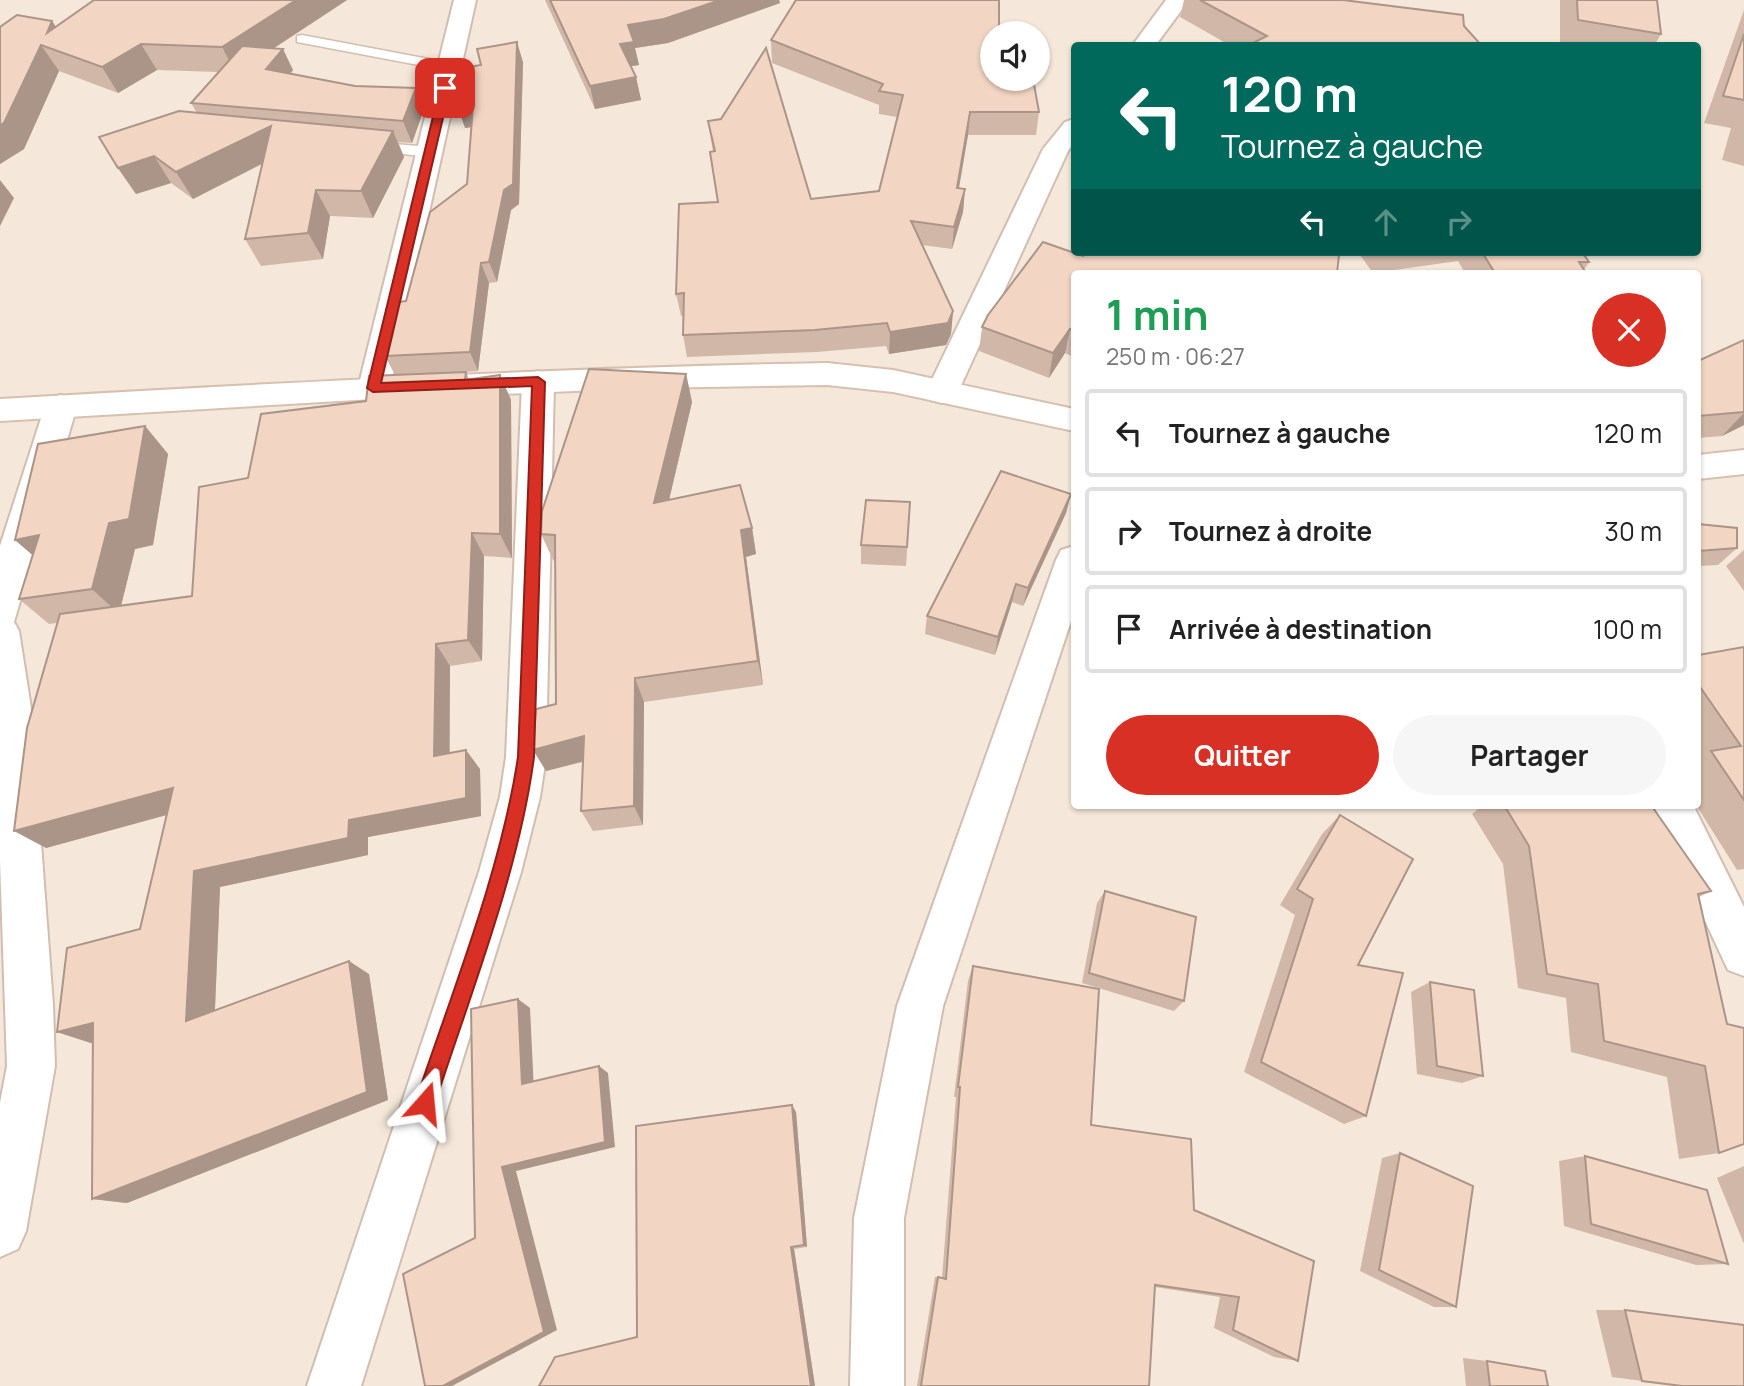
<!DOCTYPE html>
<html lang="fr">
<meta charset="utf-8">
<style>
:root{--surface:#fff;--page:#f6f6f6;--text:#222;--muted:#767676;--line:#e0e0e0;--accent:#d93025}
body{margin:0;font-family:Manrope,sans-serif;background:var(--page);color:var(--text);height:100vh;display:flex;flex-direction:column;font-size:26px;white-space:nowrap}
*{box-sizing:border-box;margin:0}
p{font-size:23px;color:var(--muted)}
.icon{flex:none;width:38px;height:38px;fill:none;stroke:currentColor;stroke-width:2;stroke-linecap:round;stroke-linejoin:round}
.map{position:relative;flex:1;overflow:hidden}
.side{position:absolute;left:1071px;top:270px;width:630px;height:539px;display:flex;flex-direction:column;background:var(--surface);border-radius:7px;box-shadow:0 2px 5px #0004}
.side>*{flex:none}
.guide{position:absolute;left:1071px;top:42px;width:630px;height:214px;border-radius:7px;box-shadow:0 2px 5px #0004;background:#00695c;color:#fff;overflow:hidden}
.tools{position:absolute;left:980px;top:21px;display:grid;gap:14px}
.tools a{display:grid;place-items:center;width:70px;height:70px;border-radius:50%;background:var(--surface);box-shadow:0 2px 5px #0004;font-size:35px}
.pin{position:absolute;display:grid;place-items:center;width:60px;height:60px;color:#fff;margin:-30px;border-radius:14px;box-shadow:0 4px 10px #0006}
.me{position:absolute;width:77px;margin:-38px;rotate:18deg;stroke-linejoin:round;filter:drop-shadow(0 0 5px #0008)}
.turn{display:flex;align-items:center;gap:24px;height:147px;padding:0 35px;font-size:32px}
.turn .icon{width:91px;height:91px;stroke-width:2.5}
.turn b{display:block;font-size:49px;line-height:60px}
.lanes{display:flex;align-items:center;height:66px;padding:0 35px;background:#0003;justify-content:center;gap:35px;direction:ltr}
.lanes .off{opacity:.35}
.round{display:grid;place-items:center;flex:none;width:74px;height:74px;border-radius:37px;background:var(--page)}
.headline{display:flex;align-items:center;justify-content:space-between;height:119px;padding:0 35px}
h1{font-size:42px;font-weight:700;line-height:52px;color:#1e9e55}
.cta{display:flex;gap:14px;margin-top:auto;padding:14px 35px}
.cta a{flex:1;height:80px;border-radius:42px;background:var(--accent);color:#fff;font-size:28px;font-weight:700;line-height:80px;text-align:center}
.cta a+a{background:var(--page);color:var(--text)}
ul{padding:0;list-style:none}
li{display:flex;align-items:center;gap:21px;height:88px;margin:0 14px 10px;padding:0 21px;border:4px solid var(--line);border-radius:7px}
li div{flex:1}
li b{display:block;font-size:26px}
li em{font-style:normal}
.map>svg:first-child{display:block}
</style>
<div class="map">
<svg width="1744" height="1386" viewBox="0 0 1744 1386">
<rect width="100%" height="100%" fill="#fdf6ec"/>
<path fill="#f5e8da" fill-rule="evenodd" d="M0 0H1744V1386H0ZM992 33H1038V79H992ZM1074 46H1698V252H1074ZM1074 273H1698V805H1074Z"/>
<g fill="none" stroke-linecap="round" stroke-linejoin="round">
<g stroke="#d1beb0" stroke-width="3">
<g id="service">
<path d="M302 35 450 63 457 67 450 71 297 42V36Z"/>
<path d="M371 142 430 147 438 152 430 157 366 150 363 147Z"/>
</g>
</g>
<g stroke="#d1beb0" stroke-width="4">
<g id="minor">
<path d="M454 0H476L390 388 385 396 374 399 363 396 358 388Z"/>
<path d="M1166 0H1189L1155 46H1132Z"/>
<path d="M1074 119V143L1068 151 958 392 953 400 942 403 931 400 926 392 1043 149 1065 122Z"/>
<path d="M538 371 549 374 554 382 546 757 540 797 521 872 361 1386H307L479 872 500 797 506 757 522 382 527 374Z"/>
<path d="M61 395 72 398 77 406 14 622 19 631 31 708 53 1005 55 1066 26 1231 18 1249 0 1257V1103L7 1066 0 860V546L45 406 50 398Z"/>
<path d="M1074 546V612L943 1006 904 1218V1386H850L854 1218 897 1006 1056 560 1061 550Z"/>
<path d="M1651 805H1693L1744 907V976L1728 970Z"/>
</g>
</g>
<g stroke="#d6c0b0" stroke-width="4">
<g id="secondary">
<path d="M827 363 893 370 1074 409V431L893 392 827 385 649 388 374 399 0 421V399C276 383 551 368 827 363Z"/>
<path d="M1744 450V474L1698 479V455Z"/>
</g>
</g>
<use href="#service" fill="#fff" fill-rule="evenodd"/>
<use href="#minor" fill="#fff" fill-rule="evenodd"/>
<use href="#secondary" fill="#fff" fill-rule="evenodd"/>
</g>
<g fill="#d1b7a8">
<path d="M94 0H347L274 48 293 70 290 74 355 86 416 88 424 109 412 143 398 142 404 157 373 218 330 216 323 259 261 266 245 239 262 164 193 199 171 183 136 194 118 168 197 113 191 103 218 72 157 70 118 93 59 71 24 149 0 164V27L52 21 56 27Z"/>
<path d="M545 0H779L780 3 668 43 635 48 639 65 631 66 636 77 641 100 595 109Z"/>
<path d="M1184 0H1343L1464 26 1482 46H1231L1180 17Z"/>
<path d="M1560 0H1657L1661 34 1654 46H1560Z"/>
<path d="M1744 10V166L1722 160 1731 128 1704 123Z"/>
<path d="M771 40 992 79 1039 112 1036 135H968L959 188 965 189 963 212 952 249 922 245 953 311 951 334 946 345 889 354 886 346 817 352 687 357 683 335V316H681L676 294 718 202 713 152 708 121 811 199 879 191 897 117 879 114V105L772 63Z"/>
<path d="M523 62 519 204 511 210 497 282 489 283 478 371 431 374 466 372 469 379 500 375 511 400 512 558 484 556 482 661 450 666V753L480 769 481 816 368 837V855L220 887 215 1010 369 974 388 1100 127 1203 92 1199 93 1042 91 1043 57 1032 140 929 167 815 46 848 57 623 49 624 19 599 33 555 15 540 145 426 168 454 153 545 135 549 121 606 192 596 248 478 366 401 395 375 385 356 406 301 467 184 471 127 465 128Z"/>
<path d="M1358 252H1582L1589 262 1584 270 1586 273H1465L1458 261 1373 273Z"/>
<path d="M1083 256 1074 273V357L1065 353 1049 378 979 351 982 327Z"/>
<path d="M1744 340V425L1722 436 1698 438V361Z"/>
<path d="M686 374 692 402 669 500 752 528 756 554 746 557 763 685 644 702 643 825 593 831 581 811 583 762 546 771 556 704 555 561 553 560 541 534Z"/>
<path d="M1071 494 1066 513 1023 606 1012 602 995 655 925 634 927 616Z"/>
<path d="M909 522 906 566 861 564V545Z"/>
<path d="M1698 524 1737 548 1718 565 1698 566Z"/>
<path d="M1744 550V591L1726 566Z"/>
<path d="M1744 647V869L1737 870 1696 805H1698V655Z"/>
<path d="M1483 805H1651L1711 891 1699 897 1719 1153 1679 1159 1667 1077 1571 1052 1566 998 1518 988 1503 864 1472 814Z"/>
<path d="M1340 815 1358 965 1366 1116 1344 1124 1244 1072 1295 915 1280 905 1322 834Z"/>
<path d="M1105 891 1184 1001 1174 1011 1082 983 1097 903Z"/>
<path d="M973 966 1091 1125 1194 1210 1298 1361 1274 1357 1214 1328 1220 1297 1155 1287 1149 1386H917L935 1277 942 1278 956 1097H954L968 981Z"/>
<path d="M1430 982 1483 1076 1462 1083 1417 1074 1411 992Z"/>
<path d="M796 1112 807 1247 794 1249 815 1386 637 1337Z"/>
<path d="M1400 1153 1456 1307H1434L1360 1271 1382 1158Z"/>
<path d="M1585 1156 1728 1264 1696 1265 1564 1226 1559 1161Z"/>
<path d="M1744 1166V1244L1717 1178Z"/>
<path d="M1596 1310H1625L1681 1386 1612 1377Z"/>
<path d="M1463 1358 1487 1361 1548 1386H1466Z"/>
</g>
<g fill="#aa9588">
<path d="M296 0H347L236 73 222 47Z"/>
<path d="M720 0H779L780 3 668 43 635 48 639 65 625 67 620 44 628 25Z"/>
<path d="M52 21 69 47 47 33Z"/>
<path d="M517 42 523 62 519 204 511 210 497 282 489 262Z"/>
<path d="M141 44 157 70 118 93 102 67Z"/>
<path d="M41 45 59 71 24 149 0 164V125Z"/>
<path d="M283 49 293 70 277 91 266 69Z"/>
<path d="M636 77 641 100 595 109 590 86Z"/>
<path d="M416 88 424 109 412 143 403 121Z"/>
<path d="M473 106 479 126 465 128 458 108Z"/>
<path d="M970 112 968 135 955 210 957 188Z"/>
<path d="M271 126 285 152 193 199 176 172Z"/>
<path d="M393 131 404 157 373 218 361 191Z"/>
<path d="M154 156 171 183 136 194 118 168Z"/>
<path d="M0 180 14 198 0 226Z"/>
<path d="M965 189 963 212 952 249 954 227Z"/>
<path d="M316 190 330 216 323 259 308 233Z"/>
<path d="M481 263 489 283 478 371 470 352Z"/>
<path d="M953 311 951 334 946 345 889 354 890 332Z"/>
<path d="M1070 329 1065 353 1049 378 1053 353Z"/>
<path d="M686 374 692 402 662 530 654 503Z"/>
<path d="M500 375 511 400 512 558 500 534Z"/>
<path d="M1744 413V425L1722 436Z"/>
<path d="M145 426 168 454 153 545 135 549 119 614 92 589 109 523Z"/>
<path d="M1071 494 1066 513 1023 606 1028 588Z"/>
<path d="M752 528 756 554 746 557 763 685 758 661 741 530Z"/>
<path d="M472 533 484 556 482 661 468 640Z"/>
<path d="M39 535 44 565 15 540Z"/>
<path d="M1016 584 1012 602 995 655 998 637Z"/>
<path d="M436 644 450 666 449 775 434 756Z"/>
<path d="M635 678 644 702 643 825 634 806Z"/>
<path d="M584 736 595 758 546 771 533 750Z"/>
<path d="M466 750 480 769 481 816 368 837V855L220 887 214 1031 186 1021 194 871 349 820Z"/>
<path d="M173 788 199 806 46 848 14 831Z"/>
<path d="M349 961 369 974 388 1100 127 1203 92 1199Z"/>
<path d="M518 999 530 1008 534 1091 522 1084Z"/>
<path d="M93 1023 124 1033 91 1043 57 1032Z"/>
<path d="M599 1066 608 1073 615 1147 516 1171 557 1330 452 1386H443L502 1167Z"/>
<path d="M792 1105 796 1112 807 1247 804 1245Z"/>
<path d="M791 1247 794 1249 815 1386H811Z"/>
</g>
<g fill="#f3d5c3" stroke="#aa9588" stroke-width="2">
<path d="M94 0H296L222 47 141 44 102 67 41 45 4 123 0 125V27L17 15 52 21 47 33Z"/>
<path d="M550 0H720L664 19 628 25 634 42 620 44 636 77 590 86Z"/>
<path d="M796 0H999V33H992V79H1033L1039 112H970L957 188 965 189 954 227 911 221 953 311 948 323 890 332 887 323 815 330 683 335 684 293 676 294 679 204 718 202 710 152 715 151 708 121 721 119 766 48 811 199 879 191 903 95 879 91 883 84 771 40Z"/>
<path d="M1200 0H1343L1463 15 1464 26 1482 46H1247L1267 36Z"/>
<path d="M1577 0H1657L1661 34 1578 20Z"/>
<path d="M1744 34V100L1723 96Z"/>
<path d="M517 42 513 184 504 190 489 262 481 263 470 352 385 356 398 302 406 301 430 212 467 184 473 106 458 108 469 67 481 65 477 49Z"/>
<path d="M242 46 283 49 266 69 355 86 416 88 403 121 191 103Z"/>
<path d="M179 111 393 131 361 191 316 190 308 233 245 239 271 126 176 172 154 156 118 168 99 137Z"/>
<path d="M1043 242 1083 256 1090 252H1323L1339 255 1337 273H1074V330L1070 329 1053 353 982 327 988 315Z"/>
<path d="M1482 252H1582L1589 262H1579L1586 273H1495Z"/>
<path d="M1744 340V412L1698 416V361Z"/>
<path d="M589 369 686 374 654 503 740 485 752 528 741 530 758 661 635 678 634 806 581 811 584 736 533 750 536 709 556 704 555 535 541 534 542 511Z"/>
<path d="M466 372 465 380 500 375V534L472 533 468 640 436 644 434 756 466 750V798L349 820 348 838 194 871 186 1021 349 961 367 1092 92 1199 93 1023 57 1032 67 948 140 929 173 788 14 831 27 728 60 614 192 596 199 487 248 478 261 414 366 401 369 376Z"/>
<path d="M145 426 129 519 109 523 92 589 19 599 39 535 15 540 38 444Z"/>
<path d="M1001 471 1071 494 1028 588 1016 584 998 637 927 616Z"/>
<path d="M866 500 910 502 907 547 861 545Z"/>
<path d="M1698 524 1737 528V548L1698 551Z"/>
<path d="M1744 647V800L1711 751 1741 746 1698 684V655Z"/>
<path d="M1504 805H1651L1711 891 1698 894 1727 1024 1744 1028V1144L1719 1153 1705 1066 1604 1041 1598 984 1547 974 1529 846Z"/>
<path d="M1340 815 1413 859 1358 965 1403 973 1366 1116 1261 1062 1313 899 1297 889Z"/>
<path d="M1105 891 1196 917 1184 1001 1089 973Z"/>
<path d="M973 966 1099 989 1091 1125 1191 1139 1194 1210 1314 1261 1298 1361 1233 1330 1239 1297 1155 1285 1149 1386H921L938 1277 946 1279 960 1087H958Z"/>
<path d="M1430 982 1474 990 1483 1076 1437 1066Z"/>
<path d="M518 999 522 1084 599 1066 605 1142 502 1167 544 1332 443 1386H425L403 1274 475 1238 471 1009Z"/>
<path d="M792 1105 804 1245 791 1247 811 1386H539L555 1357 637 1337 636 1126Z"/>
<path d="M1400 1153 1473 1186 1456 1307 1379 1270Z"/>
<path d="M1585 1156 1707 1190 1728 1264 1591 1224Z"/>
<path d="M1625 1310 1744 1325V1386H1682L1642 1381Z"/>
<path d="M1487 1361 1545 1371 1548 1386H1490Z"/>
</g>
<path fill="#d93025" stroke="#8d1f18" stroke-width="2" d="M445 85 450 88 381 383 538 377 545 382 534 757C519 871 471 992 435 1103L432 1110 425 1113 418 1110 415 1103C452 992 501 871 518 757L532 386 373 392 367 388 440 88Z"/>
</svg>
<div class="tools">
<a><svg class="icon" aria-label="sound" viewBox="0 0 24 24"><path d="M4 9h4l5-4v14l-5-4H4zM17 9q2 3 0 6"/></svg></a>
</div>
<div class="pin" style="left:445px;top:88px;background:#d93025"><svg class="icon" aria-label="arrive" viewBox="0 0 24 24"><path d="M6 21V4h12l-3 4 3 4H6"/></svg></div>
<svg class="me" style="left:425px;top:1103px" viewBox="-20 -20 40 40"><path d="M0-17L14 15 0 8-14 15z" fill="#d93025" stroke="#fff" stroke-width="4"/></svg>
<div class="guide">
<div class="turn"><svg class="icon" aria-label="left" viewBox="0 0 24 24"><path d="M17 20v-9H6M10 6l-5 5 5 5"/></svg><div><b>120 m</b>Tournez à gauche</div></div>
<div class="lanes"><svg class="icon" aria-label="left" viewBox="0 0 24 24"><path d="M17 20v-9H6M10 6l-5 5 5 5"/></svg><svg class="icon off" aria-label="ahead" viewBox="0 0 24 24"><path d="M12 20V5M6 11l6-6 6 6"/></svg><svg class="icon off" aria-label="right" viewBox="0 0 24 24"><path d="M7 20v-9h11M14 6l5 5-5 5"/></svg></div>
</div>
<section class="side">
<div class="headline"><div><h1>1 min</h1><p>250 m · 06:27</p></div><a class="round" style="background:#d93025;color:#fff"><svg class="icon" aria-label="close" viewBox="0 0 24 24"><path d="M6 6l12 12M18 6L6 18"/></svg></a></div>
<ul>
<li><svg class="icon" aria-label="left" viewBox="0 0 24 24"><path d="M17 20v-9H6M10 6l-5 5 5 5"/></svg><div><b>Tournez à gauche</b></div><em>120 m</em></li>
<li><svg class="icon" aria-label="right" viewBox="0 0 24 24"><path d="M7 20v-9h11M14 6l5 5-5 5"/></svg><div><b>Tournez à droite</b></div><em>30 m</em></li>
<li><svg class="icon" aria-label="arrive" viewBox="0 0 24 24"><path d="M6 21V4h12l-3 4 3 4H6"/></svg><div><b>Arrivée à destination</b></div><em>100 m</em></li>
</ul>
<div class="cta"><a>Quitter</a><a>Partager</a></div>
</section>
</div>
